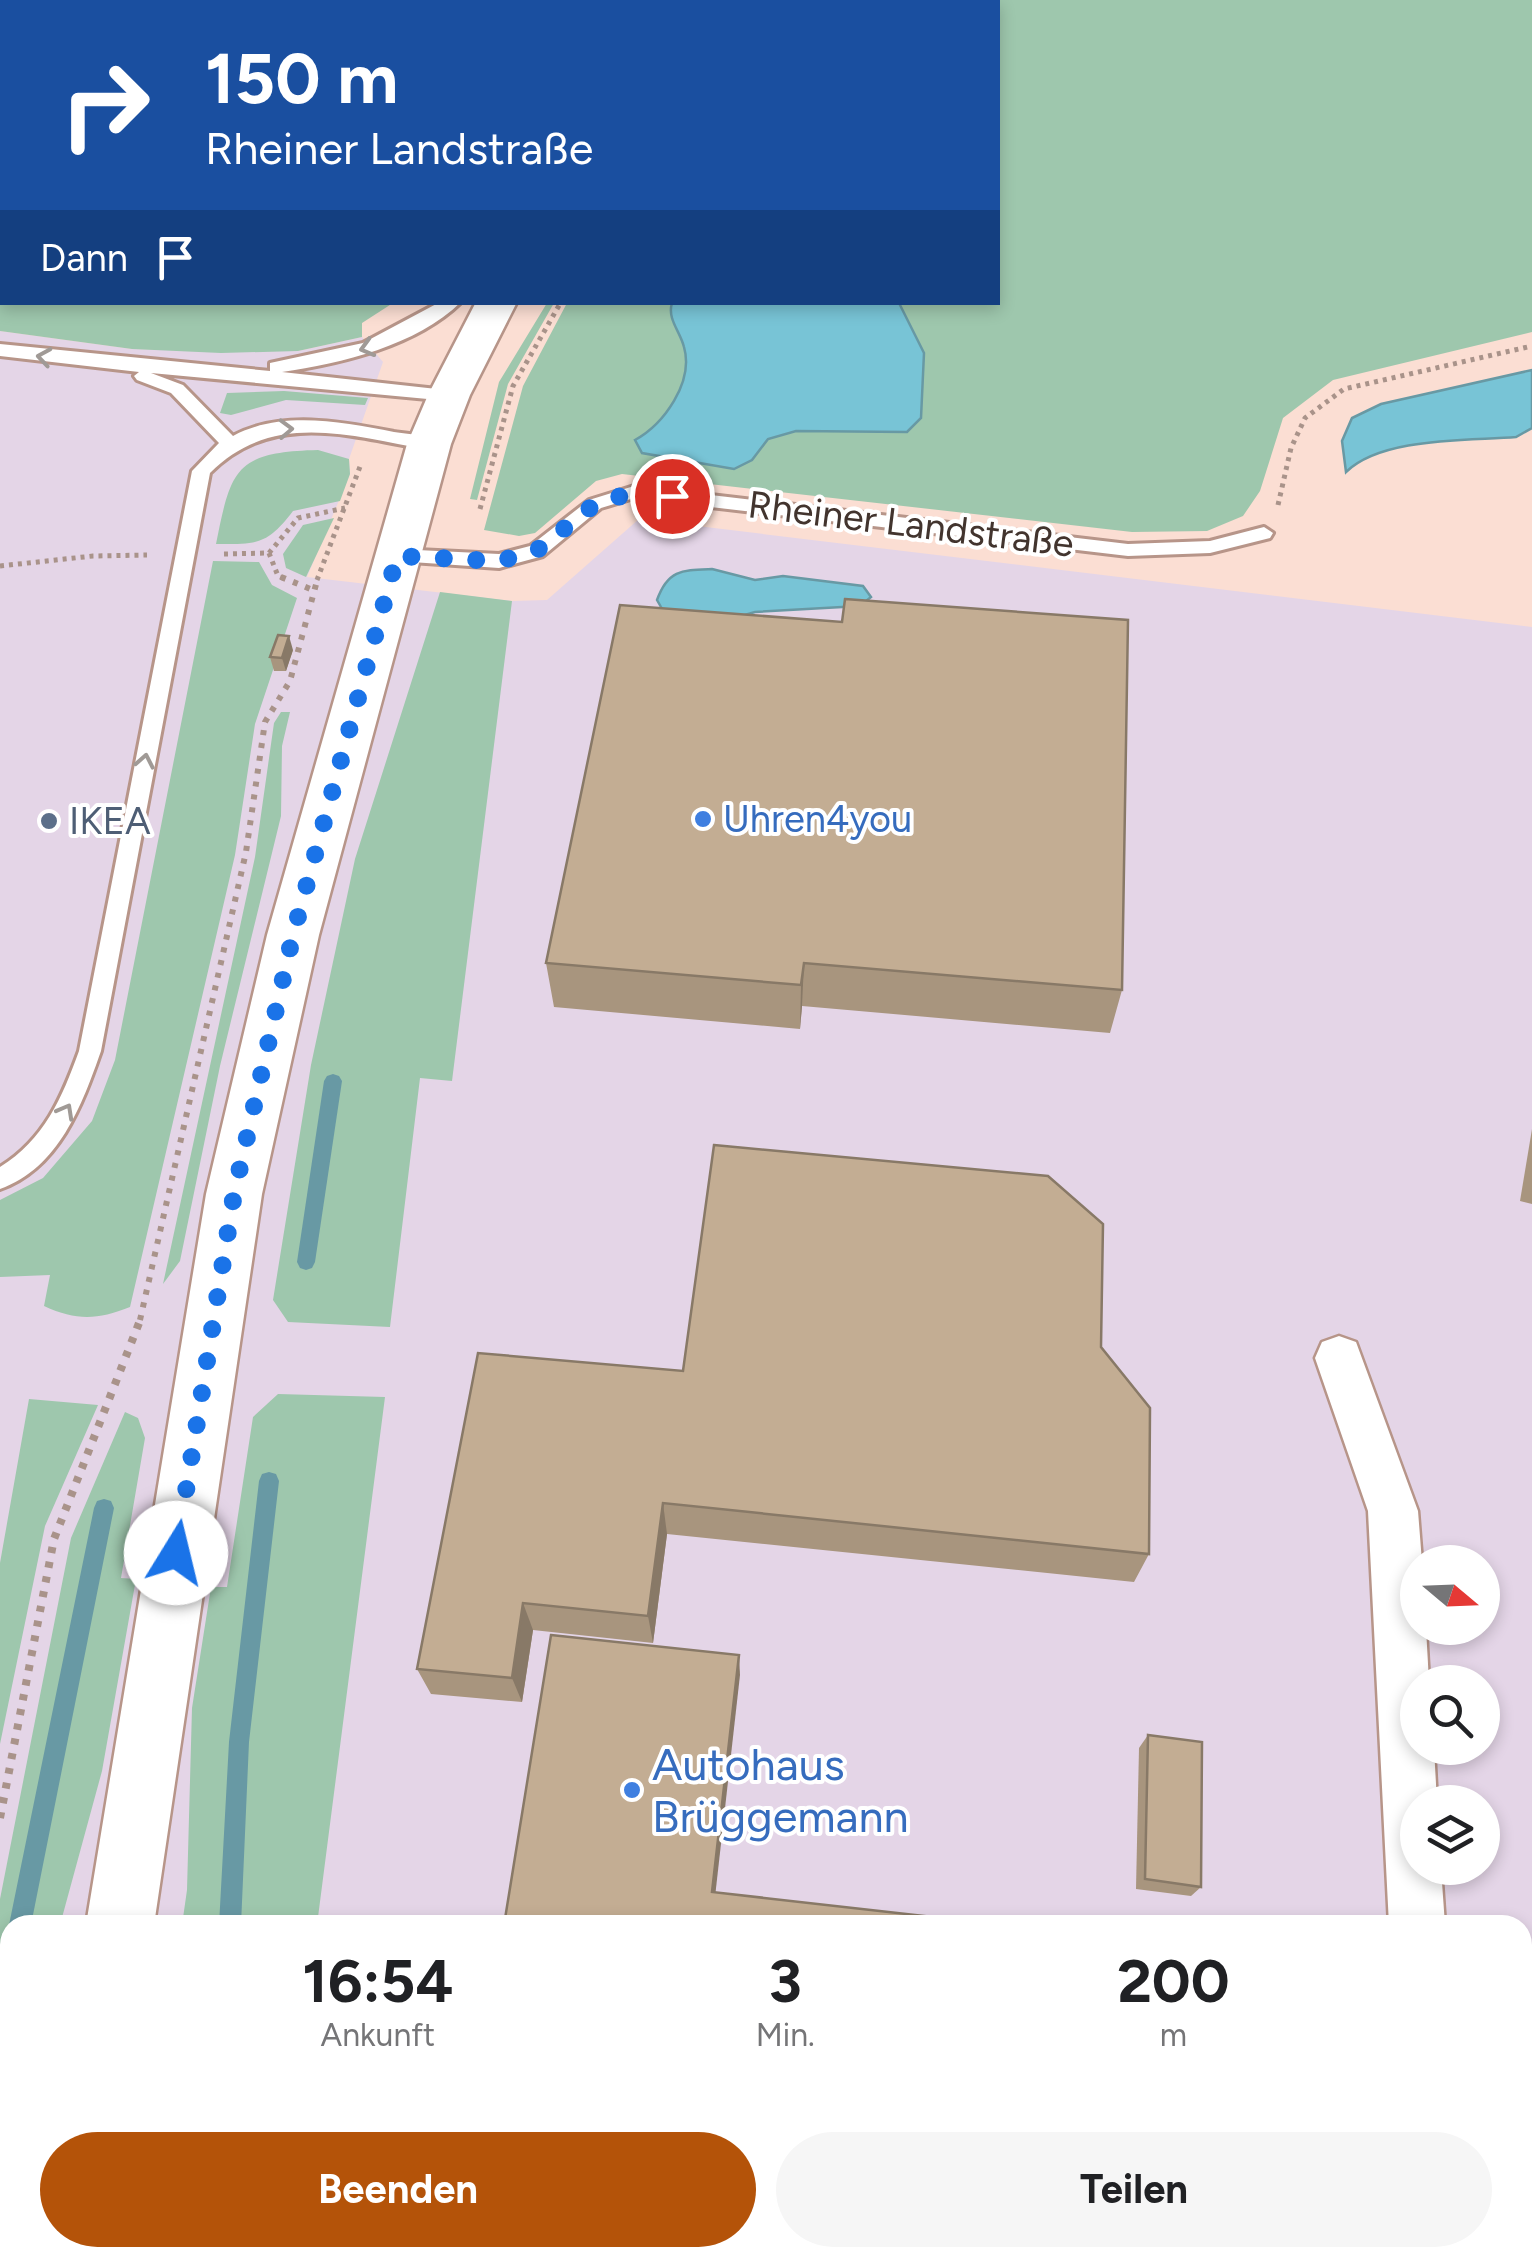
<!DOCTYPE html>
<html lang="de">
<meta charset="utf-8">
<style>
:root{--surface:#fff;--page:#f6f6f6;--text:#202124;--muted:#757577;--accent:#b45309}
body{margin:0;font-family:Figtree,sans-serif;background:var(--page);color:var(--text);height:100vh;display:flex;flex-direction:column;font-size:38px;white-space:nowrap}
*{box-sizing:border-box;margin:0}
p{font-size:32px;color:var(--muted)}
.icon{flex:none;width:55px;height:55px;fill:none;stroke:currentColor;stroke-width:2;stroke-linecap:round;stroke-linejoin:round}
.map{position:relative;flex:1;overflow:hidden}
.details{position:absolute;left:0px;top:1915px;width:1532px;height:352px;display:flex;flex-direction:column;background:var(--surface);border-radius:30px 30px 0 0;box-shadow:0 5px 15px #0003}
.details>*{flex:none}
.guide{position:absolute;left:0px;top:0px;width:1000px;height:305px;box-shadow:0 5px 15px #0003;background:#1a4fa0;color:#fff;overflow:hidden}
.needle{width:65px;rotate:109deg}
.fabs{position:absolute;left:1400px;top:1545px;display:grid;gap:20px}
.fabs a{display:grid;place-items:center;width:100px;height:100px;border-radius:50%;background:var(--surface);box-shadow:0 5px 15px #0003;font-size:50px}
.pin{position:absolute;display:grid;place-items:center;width:85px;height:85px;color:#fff;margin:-42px;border:5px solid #fff;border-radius:50%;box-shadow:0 2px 10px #0007}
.me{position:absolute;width:110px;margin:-55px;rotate:9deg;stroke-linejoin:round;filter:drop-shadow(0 0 8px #0008)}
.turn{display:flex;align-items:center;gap:35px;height:210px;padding:0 40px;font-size:45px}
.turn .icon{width:130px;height:130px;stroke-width:2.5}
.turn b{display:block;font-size:70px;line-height:85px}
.then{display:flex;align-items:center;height:95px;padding:0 40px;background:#0003;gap:20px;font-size:38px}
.eta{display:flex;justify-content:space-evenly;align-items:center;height:170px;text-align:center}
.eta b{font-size:60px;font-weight:700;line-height:70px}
.action{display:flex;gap:20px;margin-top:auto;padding:20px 40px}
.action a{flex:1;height:115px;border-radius:60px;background:var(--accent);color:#fff;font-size:40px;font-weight:700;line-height:115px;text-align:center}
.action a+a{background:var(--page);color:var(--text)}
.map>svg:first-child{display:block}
</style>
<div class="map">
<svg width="1532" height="2267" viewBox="0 0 1532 2267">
<rect width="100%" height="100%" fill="#fbded3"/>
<path fill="#e4d5e7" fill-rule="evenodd" d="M0 331 132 349 298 351 362 337 383 362 349 459 350 474 307 577 512 601 547 600 639 519 1532 627V2267H0ZM1418 1562H1482V1628H1418ZM1418 1682H1482V1748H1418ZM1418 1802H1482V1868H1418ZM10 1925H1522V2258H10Z"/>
<g fill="#9ec7ad">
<path d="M809 0H1532V332L1333 380 1283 418 1260 491 1243 516 1207 531 1132 532 622 474 596 481 535 533 519 536 484 530 523 386 567 303 998 302V2H807Z"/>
<path d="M0 64 2 302 393 303 362 323V337L298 351 221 353 132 349 0 331Z"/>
<path d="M547 303H554L508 384 477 500 470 499 499 382Z"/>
<path d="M284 391 368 398 365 405 286 400 231 415 220 413 227 393Z"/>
<path d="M318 450 349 459 350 474 340 501 293 511C267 545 258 544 216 544 231 469 235 452 318 450Z"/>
<path d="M334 518 306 577 286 568 283 554 303 525Z"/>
<path d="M213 561 259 562 272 585 297 598 255 724 235 855 130 1307C97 1320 77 1321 44 1306L50 1275 0 1277V1200L43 1178 92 1121 115 1060Z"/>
<path d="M440 592 512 601 452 1081 420 1078 390 1327 288 1322 273 1300 311 1065 355 859Z"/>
<path d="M281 712H290L282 746 281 816 220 1066 180 1261 163 1284 255 857 274 723Z"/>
<path d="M278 1394 385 1397 317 1925H182L187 1890 192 1708 211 1587H227L253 1417Z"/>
<path d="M29 1399 98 1405 45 1526 0 1744V1563Z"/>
<path d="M125 1412 138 1418 145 1438 121 1578 136 1579 102 1771 60 1925H10V2182L0 2181V1899L71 1538Z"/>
<path d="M169 2258H275L273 2267H169Z"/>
</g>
<g fill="#78c4d6" stroke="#6899a4" stroke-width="2.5">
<path d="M672 303H899L924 353 921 418 907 432 796 431 768 439 752 460 734 469 642 453 635 440C664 424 694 382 684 347 680 331 667 319 672 303Z"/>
<path d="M1532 370V428L1516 437C1467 441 1382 437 1346 472L1342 441 1352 418 1381 404Z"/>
<path d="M712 569 755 580 783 576 863 586 871 597 860 606 755 612 710 625 665 614 657 600C668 569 683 570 712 569Z"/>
</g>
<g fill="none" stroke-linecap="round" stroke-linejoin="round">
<g fill="#6899a4" fill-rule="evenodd">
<path d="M333 1074 339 1076 342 1081 315 1262 312 1268 306 1270 300 1268 297 1262 324 1081 327 1076Z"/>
<path d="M269 1472 276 1474 279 1481 249 1742 241 1925H219L229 1742 259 1481 262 1474Z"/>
<path d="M104 1499 111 1501 114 1508 31 1925H10V1927L9 1925 94 1508 97 1501Z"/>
<path d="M10 1966V2029L8 2034 0 2037V1974L2 1969Z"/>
</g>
<g fill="#78c4d6" fill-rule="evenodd">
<path d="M87 0H158L86 2Z"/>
<path d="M2 21V61L0 62V22Z"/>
</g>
<g stroke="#b79589" stroke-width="6">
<g id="service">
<path d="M440 302H461C416 346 342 363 282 372L455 391V399L449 401 151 373 183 385 233 436C281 410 342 422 394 432 408 434 428 435 438 444L429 450C351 436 272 410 210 473L101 1051C82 1105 59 1168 0 1189V1167C44 1140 62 1098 79 1051L192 471 219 443 171 393 137 380 134 376 139 372 0 356V344L270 371V363L363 343Z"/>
<path d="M634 486 1128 544 1210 541 1264 527 1273 533 1270 538 1210 553 1128 556 634 498 601 508 543 556 499 568 397 561 388 555 397 549 499 554 530 546 589 500Z"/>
</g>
</g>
<g stroke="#b79589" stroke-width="5">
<g id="minor">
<path d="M1339 1336 1356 1342 1418 1511 1422 1562H1418V1628H1426L1429 1682H1418V1748H1434L1437 1802H1418V1868H1441L1445 1925H1389L1368 1511 1315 1358 1322 1342Z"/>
<rect x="1408" y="2258" width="60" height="9"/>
</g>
</g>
<g stroke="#b79589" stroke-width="5">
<g id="tertiary">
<path d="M476 302H517L470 395 451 444 319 935 262 1194 154 1925H86L206 1194 267 935 407 444 428 395Z"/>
<path d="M33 2258H107L105 2267H31Z"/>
</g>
</g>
<g stroke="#a9938a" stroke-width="5" stroke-dasharray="4 5" stroke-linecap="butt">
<path d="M1278 505 1291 448 1305 418 1344 389 1532 346"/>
<path d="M480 509 513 386 561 302"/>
<path d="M269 553 278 576 288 580"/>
<path d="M224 554 269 553 298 518 345 508"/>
<path d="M0 566 93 556 147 555"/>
<path d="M317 580 361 464"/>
</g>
<g stroke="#a9938a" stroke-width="6" stroke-dasharray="5 8" stroke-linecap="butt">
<path d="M281 577 313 590"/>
<path d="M140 1320 246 852 265 722 290 681 318 577"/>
</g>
<path stroke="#a9938a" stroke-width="8" stroke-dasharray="6 9" stroke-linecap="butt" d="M0 1818 54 1539 141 1318"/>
<use href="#service" fill="#fff" fill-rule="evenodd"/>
<use href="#minor" fill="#fff" fill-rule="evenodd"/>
<use href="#tertiary" fill="#fff" fill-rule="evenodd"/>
</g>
<g fill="#a8957e">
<path d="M842 622 1122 990 1110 1033 802 1006 800 1029 554 1007 546 963Z"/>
<path d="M293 650 286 671H274L270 657Z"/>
<path d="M1532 1129V1204L1520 1201Z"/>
<path d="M1101 1347 1149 1554 1134 1582 667 1534 653 1643 533 1630 522 1702 431 1694 417 1669 683 1371Z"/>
<path d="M1148 1735 1201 1887 1191 1896 1136 1889 1139 1748Z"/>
</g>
<g fill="#887967">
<path d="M289 636 293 650 286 671 282 658Z"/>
<path d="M804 963 802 1006 800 1029 801 985Z"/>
<path d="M663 1503 667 1534 653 1643 648 1616Z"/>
<path d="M523 1603 533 1630 522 1702 512 1678Z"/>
<path d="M739 1655 740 1675 714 1906 712 1892Z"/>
</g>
<g fill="#c3ad93" stroke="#887967" stroke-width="2.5">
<path d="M845 599 1128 620 1122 990 804 963 801 985 546 963 620 605 842 622Z"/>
<path d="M278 635 289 636 282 658 270 657Z"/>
<path d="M714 1145 1048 1176 1103 1224 1101 1347 1150 1408 1149 1554 663 1503 648 1616 523 1603 512 1678 417 1669 478 1353 683 1371Z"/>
<path d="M551 1635 739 1655 712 1892 1004 1925H504Z"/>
<path d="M1148 1735 1202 1742 1201 1887 1145 1879Z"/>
</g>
<defs><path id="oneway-chevron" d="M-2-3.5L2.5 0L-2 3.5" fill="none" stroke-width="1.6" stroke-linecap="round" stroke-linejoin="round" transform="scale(2.5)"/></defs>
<g stroke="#a09a96">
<use href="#oneway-chevron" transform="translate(367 348) rotate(164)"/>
<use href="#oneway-chevron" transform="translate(44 357) rotate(-171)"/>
<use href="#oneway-chevron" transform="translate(286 429) rotate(-2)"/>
<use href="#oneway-chevron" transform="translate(145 761) rotate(-79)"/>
<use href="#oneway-chevron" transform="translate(66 1111) rotate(-61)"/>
</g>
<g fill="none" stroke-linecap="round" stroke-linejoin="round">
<path stroke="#1a73e8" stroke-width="18" stroke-dasharray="0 32.4" d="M176 1553 234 1194 293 935 397 556 499 561 536 551 595 504 634 492 672 496"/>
</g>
<g fill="#3f7fe0" stroke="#fff" stroke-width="4">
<circle cx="703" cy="819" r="10"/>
<circle cx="632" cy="1790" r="10"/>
</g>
<circle fill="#5c6f8a" stroke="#fff" stroke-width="4" cx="49" cy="821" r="10"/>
<g text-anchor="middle" stroke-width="8" stroke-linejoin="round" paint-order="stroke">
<g font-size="38" fill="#42342e" stroke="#fff">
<text transform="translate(911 524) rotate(7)" y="13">Rheiner Landstraße</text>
</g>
<g font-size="38" fill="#366cbe" stroke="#fff" text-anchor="start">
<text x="723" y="832">Uhren4you</text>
</g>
<g font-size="38" fill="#4e5e75" stroke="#fff" text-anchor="start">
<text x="69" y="834">IKEA</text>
</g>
<g font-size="45" fill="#366cbe" stroke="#fff" text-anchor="start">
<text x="652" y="1780">Autohaus<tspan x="652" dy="52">Brüggemann</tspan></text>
</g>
</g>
</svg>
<div class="fabs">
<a><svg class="needle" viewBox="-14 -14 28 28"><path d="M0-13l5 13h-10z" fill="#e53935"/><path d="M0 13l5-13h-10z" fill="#757577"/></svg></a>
<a><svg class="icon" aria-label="search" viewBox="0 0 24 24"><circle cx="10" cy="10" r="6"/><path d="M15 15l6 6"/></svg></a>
<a><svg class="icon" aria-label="layers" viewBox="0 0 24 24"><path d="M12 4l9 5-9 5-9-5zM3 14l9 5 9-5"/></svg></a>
</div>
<div class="pin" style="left:672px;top:496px;background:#d93025"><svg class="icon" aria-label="arrive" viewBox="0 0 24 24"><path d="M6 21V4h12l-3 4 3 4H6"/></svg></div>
<svg class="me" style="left:176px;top:1553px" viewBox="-20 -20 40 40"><circle r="19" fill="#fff"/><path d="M0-13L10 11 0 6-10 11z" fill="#1a73e8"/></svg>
<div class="guide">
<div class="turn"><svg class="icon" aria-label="right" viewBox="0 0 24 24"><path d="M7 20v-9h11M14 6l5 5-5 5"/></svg><div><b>150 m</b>Rheiner Landstraße</div></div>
<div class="then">Dann<svg class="icon" aria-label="arrive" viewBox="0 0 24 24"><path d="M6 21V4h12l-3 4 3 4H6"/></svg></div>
</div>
<section class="details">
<div class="eta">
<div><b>16:54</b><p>Ankunft</p></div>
<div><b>3</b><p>Min.</p></div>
<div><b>200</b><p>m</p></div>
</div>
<div class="action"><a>Beenden</a><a>Teilen</a></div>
</section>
</div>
